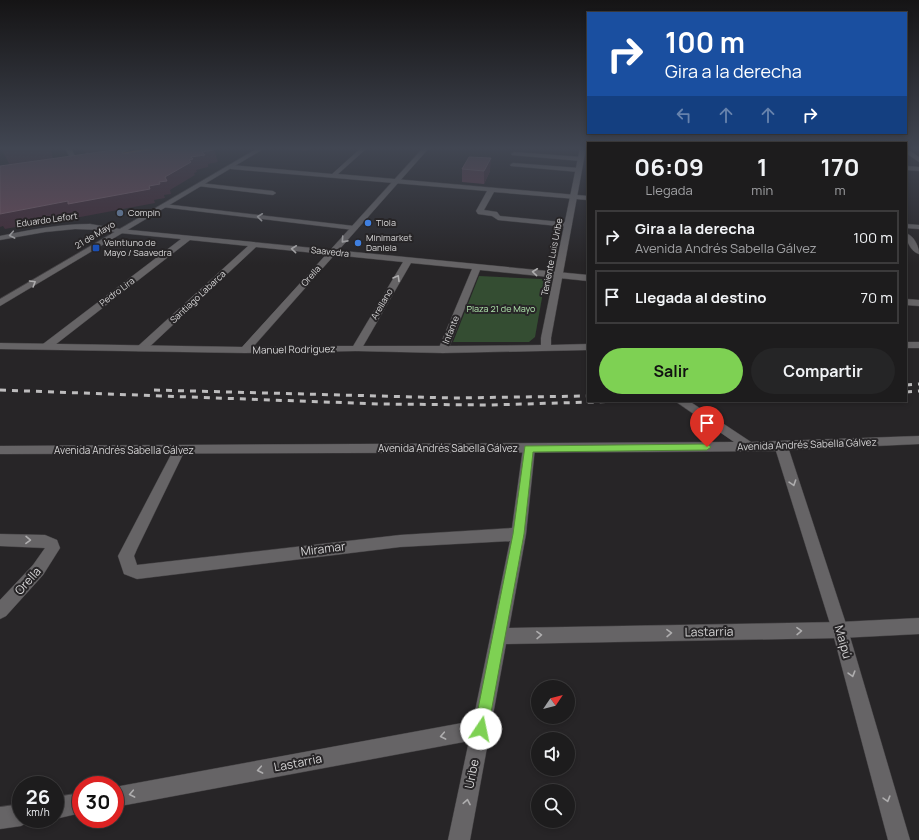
<!DOCTYPE html>
<html lang="es">
<meta charset="utf-8">
<style>
:root{--surface:#1d1c1d;--page:#252526;--text:#f1f3f6;--muted:#a0a1a4;--line:#3b3a3b;--accent:#7ed153}
body{margin:0;font-family:Manrope,sans-serif;background:var(--page);color:var(--text);height:100vh;display:flex;flex-direction:column;font-size:15px;white-space:nowrap}
*{box-sizing:border-box;margin:0}
p{font-size:13px;color:var(--muted)}
.icon{flex:none;width:22px;height:22px;fill:none;stroke:currentColor;stroke-width:2;stroke-linecap:round;stroke-linejoin:round}
.map{position:relative;flex:1;overflow:hidden}
.side{position:absolute;left:587px;top:142px;width:320px;height:260px;display:flex;flex-direction:column;background:var(--surface);border-radius:0px;box-shadow:0 2px 6px #0003,0 0 0 1px var(--line)}
.side>*{flex:none}
.guide{position:absolute;left:587px;top:12px;width:320px;height:122px;border-radius:0px;box-shadow:0 2px 6px #0003,0 0 0 1px var(--line);background:#1a4fa0;color:#fff;overflow:hidden}
.needle{width:26px;rotate:55deg}
.fabs{position:absolute;left:531px;top:680px;display:grid;gap:8px}
.fabs a{display:grid;place-items:center;width:44px;height:44px;border-radius:50%;background:var(--surface);box-shadow:0 2px 6px #0003,0 0 0 1px var(--line);font-size:20px}
.speed{position:absolute;left:12px;top:776px;display:flex;gap:8px;font-size:20px;font-weight:700;text-align:center}
.speed>*{display:grid;place-content:center;width:52px;height:52px;border-radius:50%;background:var(--surface);box-shadow:0 2px 6px #0003,0 0 0 1px var(--line);line-height:1}
.speed small{font-size:10px;font-weight:400}
.speed .limit{border:6px solid #d22;background:#fff;color:#111}
.pin{position:absolute;display:grid;place-items:center;width:34px;height:34px;color:#fff;margin:-41px -17px;border-radius:50% 50% 50% 0;rotate:-45deg;box-shadow:0 0 4px #0007}
.pin .icon{rotate:45deg}
.me{position:absolute;width:44px;margin:-22px;rotate:11deg;stroke-linejoin:round;filter:drop-shadow(0 0 3px #0008)}
.turn{display:flex;align-items:center;gap:14px;height:84px;padding:0 12px;font-size:18px}
.turn .icon{width:52px;height:52px;stroke-width:2.5}
.turn b{display:block;font-size:28px;line-height:34px}
.lanes{display:flex;align-items:center;height:38px;padding:0 12px;background:#0003;justify-content:center;gap:20px;direction:ltr}
.lanes .off{opacity:.35}
.eta{display:flex;justify-content:space-evenly;align-items:center;height:68px;text-align:center}
.eta b{font-size:24px;font-weight:700;line-height:28px}
.action{display:flex;gap:8px;margin-top:auto;padding:8px 12px}
.action a{flex:1;height:46px;border-radius:24px;background:var(--accent);color:#111;font-size:16px;font-weight:700;line-height:46px;text-align:center}
.action a+a{background:var(--page);color:var(--text)}
ul{padding:0;list-style:none}
li{display:flex;align-items:center;gap:12px;height:54px;margin:0 8px 6px;padding:0 4px;border:2px solid var(--line);border-radius:0px}
li div{flex:1}
li b{display:block;font-size:15px}
li em{font-style:normal}
.map>svg:first-child{display:block}
</style>
<div class="map">
<svg width="919" height="840" viewBox="0 0 919 840">
<rect width="100%" height="100%" fill="#272527"/>
<path fill="#344d32" d="M479 276 542 279 545 281 535 337 529 342H453Z"/>
<g fill="none" stroke-linecap="round" stroke-linejoin="round">
<g stroke="#434143" stroke-width="1">
<g id="street">
<path d="M126 148H133L119 155 114 154Z"/>
<path d="M361 148H367L338 174 588 196V200L494 192 484 210 497 212 500 216 571 223 572 225 568 227 498 220 492 216 478 214 476 211 487 191 231 169 228 167 231 165 332 174Z"/>
<path d="M906 148 919 157V162L906 153Z"/>
<path d="M514 152 581 157 584 159 581 161 512 155 511 154Z"/>
<path d="M513 163 579 168 582 170 579 172 511 166 510 165Z"/>
<path d="M906 166 919 167V171L906 170Z"/>
<path d="M200 183 273 191 276 193 273 195 198 186V184Z"/>
<path d="M164 204 354 226 358 228 354 230 162 207 160 206Z"/>
<path d="M90 224 120 229 588 275V281L480 270 448 350 443 353 438 350 472 269 411 263 362 348 357 351 352 348 403 262 256 247 145 351H137L136 349 137 347 248 246 190 240 51 348H43L42 346 43 344 181 239 120 233 105 230 75 229 45 232 0 240V236C30 230 59 224 90 224Z"/>
<path d="M906 224 919 225V229L906 228Z"/>
<path d="M906 233C914 236 919 246 919 254 911 252 906 241 906 233Z"/>
<path d="M906 299 919 300V306L906 305Z"/>
<path d="M529 444 533 445 535 448 526 534 509 628 840 622 919 618V634L840 638 506 644 470 840H448L469 741 115 807V787L473 721 510 541 400 547 137 579 124 574 118 556 175 447 179 446 183 447 185 450 137 549 134 556 137 565 400 535 512 528 523 448 525 445Z"/>
<path d="M0 534 45 535 57 540 60 548 43 575 6 616 0 619V600L33 565 45 548 0 546Z"/>
<path d="M81 793V813L55 819V797Z"/>
<path d="M21 804V819H30L28 822 21 826 0 829V807Z"/>
</g>
</g>
<g stroke="#434143" stroke-width="1">
<g id="secondary">
<path d="M65 148H71L79 164 78 165H74Z"/>
<path d="M258 148H265L0 306V299Z"/>
<path d="M423 148H429L253 347C349 345 445 347 541 345V338L580 148H586L551 338V345L588 344V350L443 353 357 351 245 353 0 349V343L242 347Z"/>
<rect x="906" y="342" width="13" height="6"/>
<path d="M675 401H689L751 442 919 436V444L789 450 848 630 910 840H888L832 630 776 451 650 452 0 454V446L734 442Z"/>
</g>
</g>
<g stroke="#434143" stroke-width="1">
<path id="primary" d="M149 148H162L108 158 105 156Z"/>
</g>
<use href="#street" fill="#666466" fill-rule="evenodd"/>
<use href="#secondary" fill="#666466" fill-rule="evenodd"/>
<use href="#primary" fill="#ad6634" fill-rule="evenodd"/>
<g stroke="#bdbcbd" stroke-width="3" stroke-dasharray="6 6" stroke-linecap="butt">
<path d="M906 385 919 384"/>
<path d="M0 390 380 404 490 405 625 401"/>
<path d="M154 390 453 398 588 396"/>
<path d="M906 392 919 391"/>
</g>
</g>
<g fill="#5f3b4b">
<path d="M286 148H313L307 151 287 149Z"/>
<path d="M462 169 490 171 484 184 462 182Z"/>
</g>
<g fill="#432b37">
<path d="M1 148H50L55 164 13 171Z"/>
<path d="M83 148H114L109 156 88 159Z"/>
<path d="M307 148H313L307 151Z"/>
<path d="M214 150 218 162 208 164V167L196 170 197 172 194 173 195 175 170 190 171 194 164 195 165 198 154 200 155 203 75 218 74 216 5 229 3 226 0 227V214L149 186 159 182 189 160 191 157 202 152Z"/>
<path d="M491 158 490 171 484 184V171Z"/>
</g>
<g fill="#6c4b5a" stroke="#7c606d">
<path d="M163 148H212L214 150 202 152 205 155 191 157 193 159 189 160 191 162 165 177 167 181 159 182 160 184 149 186 150 189 68 204V201L0 214V166L121 149 123 154Z"/>
<path d="M469 157 491 158 484 171 462 169Z"/>
</g>
<defs><path id="oneway-chevron" d="M-2-3.5L2.5 0L-2 3.5" fill="none" stroke-width="1.6" stroke-linecap="round" stroke-linejoin="round"/></defs>
<g stroke="#aeadae">
<use href="#oneway-chevron" transform="translate(260 217) rotate(-174)"/>
<use href="#oneway-chevron" transform="translate(12 235) rotate(169)"/>
<use href="#oneway-chevron" transform="translate(344 240) rotate(132)"/>
<use href="#oneway-chevron" transform="translate(294 249) rotate(-174)"/>
<use href="#oneway-chevron" transform="translate(535 272) rotate(-174)"/>
<use href="#oneway-chevron" transform="translate(397 278) rotate(-60)"/>
<use href="#oneway-chevron" transform="translate(33 283) rotate(-31)"/>
<use href="#oneway-chevron" transform="translate(793 483) rotate(72)"/>
<use href="#oneway-chevron" transform="translate(28 540) rotate(1)"/>
<use href="#oneway-chevron" transform="translate(799 631) rotate(-1)"/>
<use href="#oneway-chevron" transform="translate(669 633) rotate(-1)"/>
<use href="#oneway-chevron" transform="translate(539 635) rotate(-1)"/>
<use href="#oneway-chevron" transform="translate(852 674) rotate(74)"/>
<use href="#oneway-chevron" transform="translate(443 736) rotate(169)"/>
<use href="#oneway-chevron" transform="translate(260 770) rotate(169)"/>
<use href="#oneway-chevron" transform="translate(132 794) rotate(169)"/>
<use href="#oneway-chevron" transform="translate(887 799) rotate(74)"/>
<use href="#oneway-chevron" transform="translate(467 802) rotate(-79)"/>
</g>
<linearGradient id="sky" x2="0" y2="1"><stop stop-color="#151415"/><stop offset="0.56" stop-color="#414652"/><stop offset="1" stop-color="#414652" stop-opacity="0"/></linearGradient>
<rect width="919" height="265" fill="url(#sky)"/>
<path fill="#7ed153" stroke="#528836" d="M707 444 711 447 707 450 533 452 524 534 488 729 486 734 481 736 476 734 474 729 513 534 525 446Z"/>
<circle fill="#5c6f8a" stroke="#272527" stroke-width="1.5" cx="120" cy="213" r="4"/>
<g fill="#3f7fe0" stroke="#272527" stroke-width="1.5">
<circle cx="368" cy="223" r="4"/>
<circle cx="358" cy="243" r="4"/>
</g>
<rect fill="#1a4fb4" stroke="#272527" stroke-width="1.5" x="92" y="244" width="8" height="8" rx="2"/>
<g text-anchor="middle" stroke-width="4" stroke-linejoin="round" paint-order="stroke">
<g font-size="9" fill="#d5d4d5" stroke="#272527" text-anchor="start">
<text x="128" y="216">Compin</text>
<text x="376" y="226">Tiola</text>
<text x="366" y="241">Minimarket<tspan x="366" dy="10">Daniela</tspan></text>
<text x="104" y="246">Veintiuno de<tspan x="104" dy="10">Mayo / Saavedra</tspan></text>
</g>
<g font-size="9" fill="#d5d4d5" stroke="#272527">
<text transform="translate(47 220) rotate(-8)" y="3">Eduardo Lefort</text>
<text transform="translate(95 235) rotate(-31)" y="3">21 de Mayo</text>
<text transform="translate(330 252) rotate(6)" y="3">Saavedra</text>
<text transform="translate(552 257) rotate(-79)" y="3">Teniente Luis Uribe</text>
<text transform="translate(311 276) rotate(-48)" y="3">Orella</text>
<text transform="translate(117 292) rotate(-37)" y="3">Pedro Lira</text>
<text transform="translate(198 297) rotate(-43)" y="3">Santiago Labarca</text>
<text transform="translate(382 304) rotate(-60)" y="3">Arellano</text>
<text transform="translate(451 330) rotate(-68)" y="3">Infante</text>
</g>
<g font-size="9" fill="#ade1a9" stroke="#272527">
<text x="501" y="312">Plaza 21 de Mayo</text>
</g>
<g font-size="10" fill="#d5d4d5" stroke="#272527">
<text transform="translate(294 349) rotate(-1)" y="4">Manuel Rodríguez</text>
<text transform="translate(807 444) rotate(-2)" y="4">Avenida Andrés Sabella Gálvez</text>
<text x="448" y="452">Avenida Andrés Sabella Gálvez</text>
<text x="124" y="454">Avenida Andrés Sabella Gálvez</text>
</g>
<g font-size="12" fill="#d5d4d5" stroke="#272527">
<text transform="translate(323 549) rotate(-7)" y="4">Miramar</text>
<text transform="translate(28 581) rotate(-48)" y="4">Orella</text>
<text transform="translate(709 632) rotate(-1)" y="4">Lastarria</text>
<text transform="translate(843 642) rotate(74)" y="4">Maipú</text>
<text transform="translate(298 763) rotate(-11)" y="4">Lastarria</text>
<text transform="translate(472 774) rotate(-79)" y="4">Uribe</text>
</g>
</g>
</svg>
<div class="fabs">
<a><svg class="needle" viewBox="-14 -14 28 28"><path d="M0-13l5 13h-10z" fill="#e53935"/><path d="M0 13l5-13h-10z" fill="#a0a1a4"/></svg></a>
<a><svg class="icon" aria-label="sound" viewBox="0 0 24 24"><path d="M4 9h4l5-4v14l-5-4H4zM17 9q2 3 0 6"/></svg></a>
<a><svg class="icon" aria-label="search" viewBox="0 0 24 24"><circle cx="10" cy="10" r="6"/><path d="M15 15l6 6"/></svg></a>
</div>
<div class="speed"><div>26<small>km/h</small></div><div class="limit">30</div></div>
<div class="pin" style="left:707px;top:447px;background:#d93025"><svg class="icon" aria-label="arrive" viewBox="0 0 24 24"><path d="M6 21V4h12l-3 4 3 4H6"/></svg></div>
<svg class="me" style="left:481px;top:729px" viewBox="-20 -20 40 40"><circle r="19" fill="#fff"/><path d="M0-13L10 11 0 6-10 11z" fill="#7ed153"/></svg>
<div class="guide">
<div class="turn"><svg class="icon" aria-label="right" viewBox="0 0 24 24"><path d="M7 20v-9h11M14 6l5 5-5 5"/></svg><div><b>100 m</b>Gira a la derecha</div></div>
<div class="lanes"><svg class="icon off" aria-label="left" viewBox="0 0 24 24"><path d="M17 20v-9H6M10 6l-5 5 5 5"/></svg><svg class="icon off" aria-label="ahead" viewBox="0 0 24 24"><path d="M12 20V5M6 11l6-6 6 6"/></svg><svg class="icon off" aria-label="ahead" viewBox="0 0 24 24"><path d="M12 20V5M6 11l6-6 6 6"/></svg><svg class="icon" aria-label="right" viewBox="0 0 24 24"><path d="M7 20v-9h11M14 6l5 5-5 5"/></svg></div>
</div>
<section class="side">
<div class="eta">
<div><b>06:09</b><p>Llegada</p></div>
<div><b>1</b><p>min</p></div>
<div><b>170</b><p>m</p></div>
</div>
<ul>
<li><svg class="icon" aria-label="right" viewBox="0 0 24 24"><path d="M7 20v-9h11M14 6l5 5-5 5"/></svg><div><b>Gira a la derecha</b><p>Avenida Andrés Sabella Gálvez</p></div><em>100 m</em></li>
<li><svg class="icon" aria-label="arrive" viewBox="0 0 24 24"><path d="M6 21V4h12l-3 4 3 4H6"/></svg><div><b>Llegada al destino</b></div><em>70 m</em></li>
</ul>
<div class="action"><a>Salir</a><a>Compartir</a></div>
</section>
</div>
